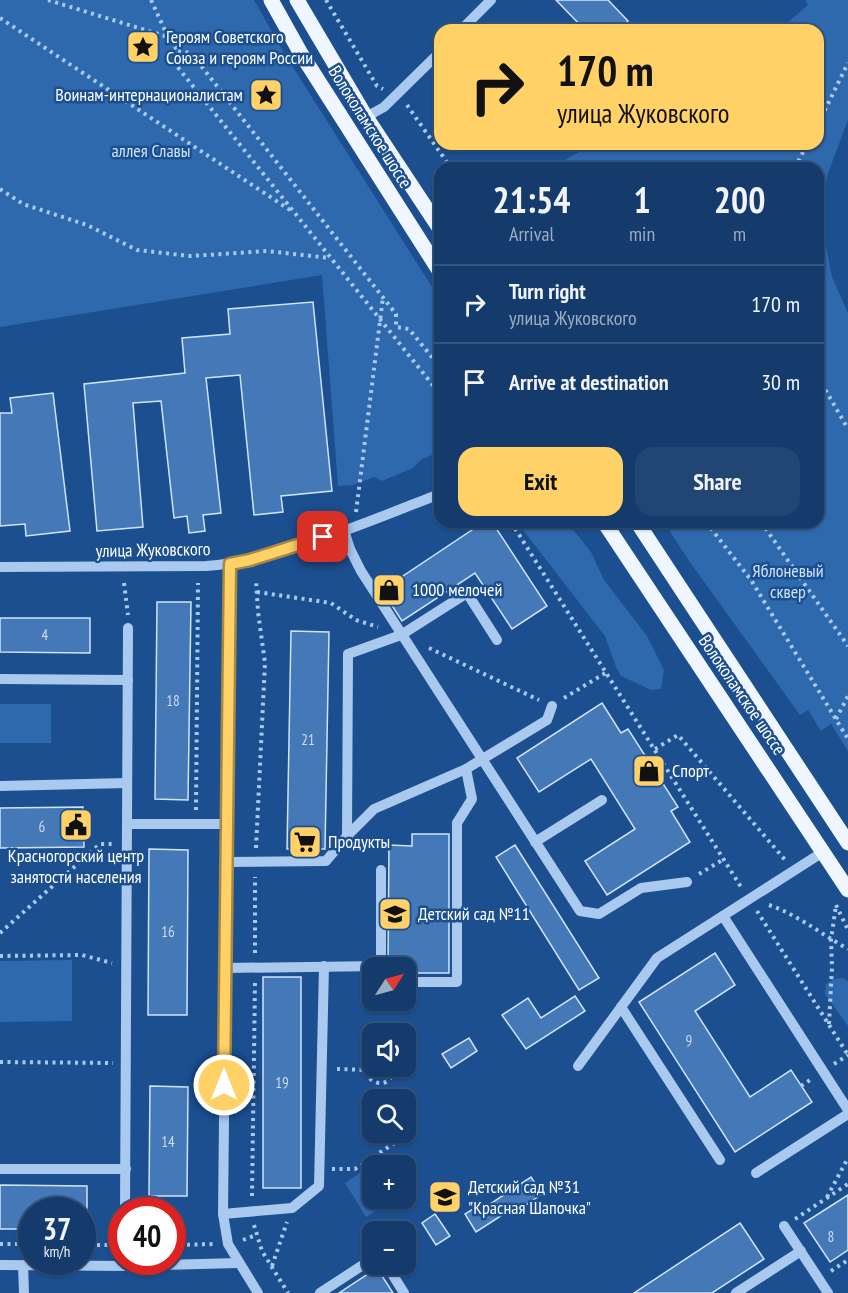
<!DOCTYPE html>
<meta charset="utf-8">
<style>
:root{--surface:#143b6b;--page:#214673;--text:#f1f3f6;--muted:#9dadc1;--line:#33557e;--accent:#ffd166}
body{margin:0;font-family:"PT Sans Narrow",sans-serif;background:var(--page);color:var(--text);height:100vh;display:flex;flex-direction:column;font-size:22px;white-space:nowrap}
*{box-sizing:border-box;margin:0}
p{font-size:20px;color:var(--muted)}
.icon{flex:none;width:33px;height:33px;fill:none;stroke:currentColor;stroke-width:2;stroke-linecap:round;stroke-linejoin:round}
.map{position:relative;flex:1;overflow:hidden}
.side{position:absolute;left:434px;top:162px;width:390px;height:366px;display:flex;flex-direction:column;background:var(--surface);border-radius:18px;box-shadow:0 2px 4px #0004,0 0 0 2px var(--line)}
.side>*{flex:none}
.guide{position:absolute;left:434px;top:24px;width:390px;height:126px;border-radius:18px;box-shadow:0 2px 4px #0004,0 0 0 2px var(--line);background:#ffd166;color:#111;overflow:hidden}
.needle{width:39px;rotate:54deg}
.controls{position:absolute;left:362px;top:957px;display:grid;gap:12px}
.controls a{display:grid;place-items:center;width:54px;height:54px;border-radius:12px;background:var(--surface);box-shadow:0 2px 4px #0004,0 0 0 2px var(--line);font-size:30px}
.speed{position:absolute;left:18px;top:1197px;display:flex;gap:12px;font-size:30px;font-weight:700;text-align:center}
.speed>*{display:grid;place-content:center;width:78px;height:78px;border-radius:50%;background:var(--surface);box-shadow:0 2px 4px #0004,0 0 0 2px var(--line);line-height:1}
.speed small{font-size:15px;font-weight:400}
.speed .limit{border:9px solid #d22;background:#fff;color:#111}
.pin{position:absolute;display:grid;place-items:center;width:51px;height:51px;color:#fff;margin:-26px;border-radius:12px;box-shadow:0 3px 9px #0006}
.me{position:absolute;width:66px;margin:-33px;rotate:0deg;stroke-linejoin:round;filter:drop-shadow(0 0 4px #0008)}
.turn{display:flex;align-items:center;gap:21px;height:126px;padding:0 24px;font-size:27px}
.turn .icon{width:78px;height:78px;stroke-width:2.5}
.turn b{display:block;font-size:42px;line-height:51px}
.eta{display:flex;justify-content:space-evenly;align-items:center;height:102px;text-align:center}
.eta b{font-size:36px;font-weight:700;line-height:42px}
.action{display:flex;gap:12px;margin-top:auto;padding:12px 24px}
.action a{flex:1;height:69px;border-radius:18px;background:var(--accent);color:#111;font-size:24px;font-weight:700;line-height:69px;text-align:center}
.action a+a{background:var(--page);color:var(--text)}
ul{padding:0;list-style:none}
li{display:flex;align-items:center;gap:18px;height:78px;padding:0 24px;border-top:2px solid var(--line)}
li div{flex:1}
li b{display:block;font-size:22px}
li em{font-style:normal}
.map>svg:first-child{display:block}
</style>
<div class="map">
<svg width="848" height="1293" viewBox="0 0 848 1293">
<rect width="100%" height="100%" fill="#1b4f8f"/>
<g fill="#2e69ad">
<path d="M0 0H254L284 53 439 298V452L422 459 413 468 382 481 374 477 353 485 338 486 322 275 0 327Z"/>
<path d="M805 0H848V120L827 176 823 206 825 240 832 277 848 313V751L831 724 821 731 808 710 800 715 689 561 664 522H818V168H551L593 144H818V30H775L781 28 808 5Z"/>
<path d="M522 522H567L591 552 604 580 647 636 664 670 661 689 651 690 621 676 616 667 605 636 523 530Z"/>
<rect x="0" y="704" width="51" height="39"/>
<path d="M72 960V1021L0 1022V961Z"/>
<path d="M844 978 848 981V1026L825 994 826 984 834 979Z"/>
<path d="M382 1158 387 1165 372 1166V1198L394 1199 366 1217 345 1183Z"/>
</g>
<g fill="#4478b7" stroke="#cfe3fa" stroke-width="1.5">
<path d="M556 0H608L628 21 618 30H585Z"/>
<path d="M313 302 332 491 281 496 283 512 254 515 240 375 206 378 221 513 203 515 205 531 189 533 187 516 174 518 161 401 133 403 143 527 97 531 84 384 185 373 182 338 230 334 228 309Z"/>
<path d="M53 393 70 531 26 536 25 524 0 526V413H12L10 398Z"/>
<path d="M484 522H492L547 606 512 629 475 573 402 621 382 590Z"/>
<path d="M157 602H191L188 800 155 799Z"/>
<path d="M0 618H90V653L0 652Z"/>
<path d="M291 631 329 632 325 849H287Z"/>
<path d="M602 703 621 733 628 729 678 807 671 811 690 842 607 895 585 861 635 829 591 759 539 792 517 758Z"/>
<path d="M83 807 84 847 0 848V808Z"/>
<path d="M412 834H449V973H412L411 964H388L389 845 412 846Z"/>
<path d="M515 845 599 978 579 990 496 857Z"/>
<path d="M149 849 188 850 187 1015H148Z"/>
<path d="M715 953 735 985 695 1011 750 1097 791 1070 812 1102 735 1152 639 1002Z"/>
<rect x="263" y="977" width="38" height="211"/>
<path d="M575 996 585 1011 526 1049 502 1015 528 998 541 1018Z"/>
<path d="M469 1038 477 1051 451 1068 442 1054Z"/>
<path d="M150 1086 188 1087 187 1196H149Z"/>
<path d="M531 1177 542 1194 513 1214 510 1210 476 1232 465 1214 478 1206 481 1210Z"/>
<path d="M0 1185 87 1186V1210H32V1229H0Z"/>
<path d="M848 1195V1250L830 1262 804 1223Z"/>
<path d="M435 1214 450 1236 436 1245 422 1223Z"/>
<path d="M740 1223 764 1259 712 1293H634Z"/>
<path d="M377 1268 393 1293H339Z"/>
</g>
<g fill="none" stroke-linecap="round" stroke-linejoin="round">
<g stroke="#a9c9ee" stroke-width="4" stroke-dasharray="3 4.5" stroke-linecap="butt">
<path d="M48 0 168 37"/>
<path d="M151 0 168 37 178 51 176 65 440 394"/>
<path d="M326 0 377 86 383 89"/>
<path d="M0 18 290 210"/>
<path d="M178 51 191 53 396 314V327L409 329 440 367"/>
<path d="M407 105 451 168"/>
<path d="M818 124 848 63"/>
<path d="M795 168 807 144"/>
<path d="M0 189 23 204 87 225 137 250 190 256 267 251 330 258"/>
<path d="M818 377 848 429"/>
<path d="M356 512 383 297"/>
<path d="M511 522 741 887"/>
<path d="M706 522 751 580 848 739"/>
<path d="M761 522 848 646"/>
<path d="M124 583 128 615"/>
<path d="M257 592 331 603 356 620 378 627"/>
<path d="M429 648 539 700"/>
<path d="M564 698 607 672"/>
<path d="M836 719 848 696"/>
<path d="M655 749 678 735 786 861"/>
<path d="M196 810 198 583"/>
<path d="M256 848 265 663 258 612 256 580"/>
<path d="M699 874 724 859"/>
<path d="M769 905C798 915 821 934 848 949"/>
<path d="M836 905 848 930"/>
<path d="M757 911 848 1055"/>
<path d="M0 933 100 844H114"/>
<path d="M255 953V877"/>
<path d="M0 956 82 955 112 963"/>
<path d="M829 1024 832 967 831 940 836 905"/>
<path d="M372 1058C352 1082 395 1096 393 1066"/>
<path d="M0 1062 113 1063"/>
<path d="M834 1064 848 1055"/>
<path d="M337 1069 366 1070"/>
<path d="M801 1086 813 1078"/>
<path d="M332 1169H355L405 1136"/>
<path d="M252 1196 255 982"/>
<path d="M827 1197 848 1158"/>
<path d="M795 1219 848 1184"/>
<path d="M254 1225 262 1251 288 1293"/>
<path d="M243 1240 256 1235"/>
<path d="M0 1244H32"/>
<path d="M82 1245H122"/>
<path d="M172 1245 215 1244"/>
<path d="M272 1266 287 1222"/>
<path d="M831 1271 848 1260"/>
</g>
<g stroke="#a9c9ee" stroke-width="10">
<path d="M461 30 491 0"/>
<path d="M366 117 384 107 440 52"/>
<path d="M344 530 350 549 361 571 580 911 599 914 641 888 687 882"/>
<path d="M230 564 223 1214 228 1244 258 1293"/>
<path d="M0 567 206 566C282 560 368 521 440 494"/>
<path d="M0 679 128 680"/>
<path d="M0 786 127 783"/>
<path d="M127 824H228"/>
<path d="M347 836 374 809 466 769 547 720 552 706"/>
<path d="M535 842 602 800"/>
<path d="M227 862 326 861 347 836 348 654 401 635 467 593 497 640"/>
<path d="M723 916 848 1110"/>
<path d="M225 968 381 966"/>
<path d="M381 968V870"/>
<path d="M405 982H457V823L472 799 466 769"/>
<path d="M621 1007 720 1160"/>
<path d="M578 1066 657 958 823 852"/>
<path d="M0 1169H126"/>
<path d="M756 1173 848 1114"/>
<path d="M125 1210 128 628"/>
<path d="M223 1214 292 1208 319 1186 324 966"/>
<path d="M784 1226 828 1293"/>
<path d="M405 1238 408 1236"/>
<path d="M386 1264 404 1293"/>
<path d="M0 1265 125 1266 238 1263"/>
<path d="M23 1265 24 1293"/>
<path d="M320 1293 372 1259"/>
<path d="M736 1293 801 1251"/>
</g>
<g stroke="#f0f6ff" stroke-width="15">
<path d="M271 0 300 52 440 272"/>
<path d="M297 0 366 117 440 229"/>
<path d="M604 522 848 890"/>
<path d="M637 522 848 843"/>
</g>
</g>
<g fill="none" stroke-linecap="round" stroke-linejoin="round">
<g stroke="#a68842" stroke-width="15">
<path id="route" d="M224 1085 230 564 250 560 323 537"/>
</g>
<use href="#route" stroke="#ffd166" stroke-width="10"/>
</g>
<defs>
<g id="sight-square" transform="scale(1.725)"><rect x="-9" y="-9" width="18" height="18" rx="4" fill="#ffd166" stroke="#1b4f8f"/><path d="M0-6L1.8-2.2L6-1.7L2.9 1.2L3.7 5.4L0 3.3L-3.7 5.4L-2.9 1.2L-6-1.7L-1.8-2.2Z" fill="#111"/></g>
<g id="shop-square" transform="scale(1.725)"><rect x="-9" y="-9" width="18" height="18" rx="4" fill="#ffd166" stroke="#1b4f8f"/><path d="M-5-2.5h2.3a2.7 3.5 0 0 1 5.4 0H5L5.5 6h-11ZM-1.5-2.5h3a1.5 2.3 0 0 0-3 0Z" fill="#111"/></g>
<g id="civic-square" transform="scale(1.725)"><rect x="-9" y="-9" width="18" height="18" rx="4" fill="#ffd166" stroke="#1b4f8f"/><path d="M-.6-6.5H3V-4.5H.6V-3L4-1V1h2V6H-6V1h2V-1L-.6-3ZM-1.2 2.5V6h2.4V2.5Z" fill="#111"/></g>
<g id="supermarket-square" transform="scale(1.725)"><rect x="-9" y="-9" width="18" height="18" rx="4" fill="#ffd166" stroke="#1b4f8f"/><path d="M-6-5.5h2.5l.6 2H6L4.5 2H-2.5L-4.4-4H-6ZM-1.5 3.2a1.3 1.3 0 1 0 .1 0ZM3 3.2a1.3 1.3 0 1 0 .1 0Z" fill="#111"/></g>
<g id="school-square" transform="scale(1.725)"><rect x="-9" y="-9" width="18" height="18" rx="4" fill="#ffd166" stroke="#1b4f8f"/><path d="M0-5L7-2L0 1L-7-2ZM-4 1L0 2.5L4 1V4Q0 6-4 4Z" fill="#111"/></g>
</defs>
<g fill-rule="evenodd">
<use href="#sight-square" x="143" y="47"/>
<use href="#sight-square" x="266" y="95"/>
<use href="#shop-square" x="389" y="590"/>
<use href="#shop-square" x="649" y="771"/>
<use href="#civic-square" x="76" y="825"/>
<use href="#supermarket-square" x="305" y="842"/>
<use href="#school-square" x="395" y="914"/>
<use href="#school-square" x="445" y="1197"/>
</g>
<g text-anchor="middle" stroke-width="5" stroke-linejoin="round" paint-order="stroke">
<g font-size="15" fill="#d0dded">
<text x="45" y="640">4</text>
<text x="173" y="706">18</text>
<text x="308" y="745">21</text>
<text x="42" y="832">6</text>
<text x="168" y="937">16</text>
<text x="689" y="1046">9</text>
<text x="282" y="1088">19</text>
<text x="168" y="1147">14</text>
<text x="831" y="1242">8</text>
</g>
<g font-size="18" fill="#fff" stroke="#1b4f8f" text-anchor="start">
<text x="166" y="43">Героям Советского<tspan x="166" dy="21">Союза и героям России</tspan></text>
<text x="243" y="101" text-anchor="end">Воинам-интернационалистам</text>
<text x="412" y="596">1000 мелочей</text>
<text x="672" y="777">Спорт</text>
<text x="328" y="848">Продукты</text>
<text x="76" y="862" text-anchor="middle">Красногорский центр<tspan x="76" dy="21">занятости населения</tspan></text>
<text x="418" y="920">Детский сад №11</text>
<text x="468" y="1193">Детский сад №31<tspan x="468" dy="21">"Красная Шапочка"</tspan></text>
</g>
<g font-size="18" fill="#fff" stroke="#1b4f8f">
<text transform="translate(370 127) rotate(58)" y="6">Волоколамское шоссе</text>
<text transform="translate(153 550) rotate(-1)" y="6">улица Жуковского</text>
<text transform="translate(742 695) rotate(56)" y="6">Волоколамское шоссе</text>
</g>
<g font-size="18" fill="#cfe3fa" stroke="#1b4f8f">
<text x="151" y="157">аллея Славы</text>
<text x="788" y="577">Яблоневый<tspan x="788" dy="21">сквер</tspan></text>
</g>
</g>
</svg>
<div class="controls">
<a><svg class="needle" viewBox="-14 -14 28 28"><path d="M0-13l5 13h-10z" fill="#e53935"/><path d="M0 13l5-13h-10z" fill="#9dadc1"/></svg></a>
<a><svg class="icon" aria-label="sound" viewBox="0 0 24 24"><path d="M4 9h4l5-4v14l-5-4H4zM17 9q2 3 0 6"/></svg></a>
<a><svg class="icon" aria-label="search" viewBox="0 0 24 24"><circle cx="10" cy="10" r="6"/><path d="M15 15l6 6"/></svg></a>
<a>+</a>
<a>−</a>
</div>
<div class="speed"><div>37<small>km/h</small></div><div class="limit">40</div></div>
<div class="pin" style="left:323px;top:537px;background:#d93025"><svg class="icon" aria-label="arrive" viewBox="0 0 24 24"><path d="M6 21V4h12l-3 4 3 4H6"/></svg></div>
<svg class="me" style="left:224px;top:1085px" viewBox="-20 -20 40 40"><circle r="17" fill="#ffd166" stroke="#fff" stroke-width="3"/><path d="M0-11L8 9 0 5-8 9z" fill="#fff"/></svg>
<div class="guide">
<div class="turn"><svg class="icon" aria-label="right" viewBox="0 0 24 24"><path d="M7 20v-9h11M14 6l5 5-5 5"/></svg><div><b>170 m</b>улица Жуковского</div></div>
</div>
<section class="side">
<div class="eta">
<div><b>21:54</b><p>Arrival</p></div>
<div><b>1</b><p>min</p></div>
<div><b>200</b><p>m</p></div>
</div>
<ul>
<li><svg class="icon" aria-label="right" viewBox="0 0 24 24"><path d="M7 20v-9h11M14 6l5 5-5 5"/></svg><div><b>Turn right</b><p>улица Жуковского</p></div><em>170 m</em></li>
<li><svg class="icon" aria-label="arrive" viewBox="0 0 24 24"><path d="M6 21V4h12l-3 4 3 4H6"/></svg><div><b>Arrive at destination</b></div><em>30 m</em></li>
</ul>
<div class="action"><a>Exit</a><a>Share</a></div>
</section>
</div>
